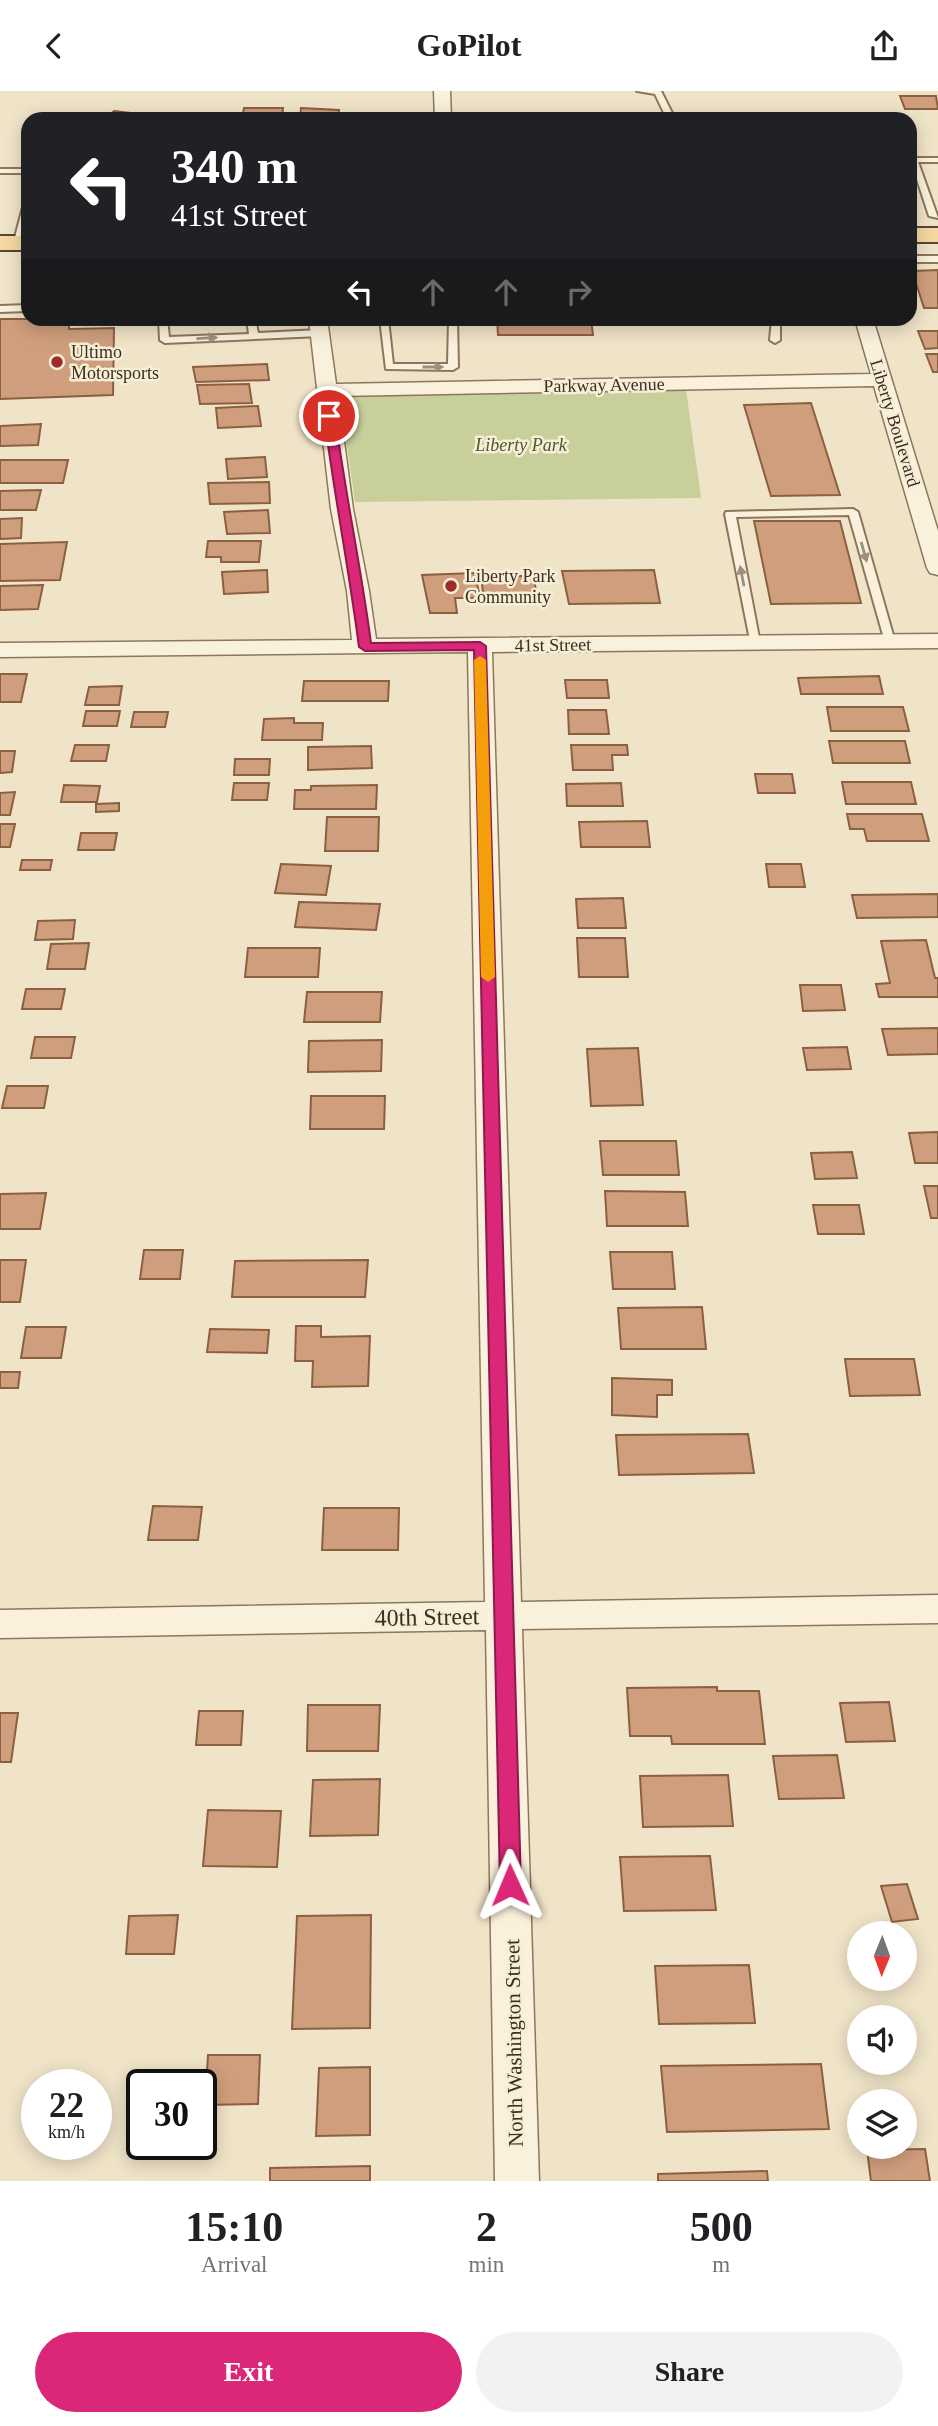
<!DOCTYPE html>
<style>
:root{--surface:#fff;--page:#f2f2f2;--text:#202124;--muted:#757577;--accent:#db2777}
body{margin:0;font-family:Georgia,serif;background:var(--page);color:var(--text);height:100vh;display:flex;flex-direction:column;font-size:26px;white-space:nowrap}
*{box-sizing:border-box;margin:0}
p{font-size:23px;color:var(--muted)}
.icon{flex:none;width:38px;height:38px;fill:none;stroke:currentColor;stroke-width:2;stroke-linecap:round;stroke-linejoin:round}
.map{position:relative;height:2090px;overflow:hidden}
.drawer{display:flex;flex-direction:column;background:var(--surface);flex:1}
.drawer>*{flex:none}
.top-card{position:absolute;left:21px;top:21px;width:896px;height:214px;border-radius:21px;box-shadow:0 4px 18px #0003;background:#202124;color:#fff;overflow:hidden}
.needle{width:46px;rotate:181deg}
.controls{position:absolute;left:847px;top:1830px;display:grid;gap:14px}
.controls a{display:grid;place-items:center;width:70px;height:70px;border-radius:50%;background:var(--surface);box-shadow:0 4px 18px #0003;font-size:35px}
.speed{position:absolute;left:21px;top:1978px;display:flex;gap:14px;font-size:35px;font-weight:700;text-align:center}
.speed>*{display:grid;place-content:center;width:91px;height:91px;border-radius:50%;background:var(--surface);box-shadow:0 4px 18px #0003;line-height:1}
.speed small{font-size:18px;font-weight:400}
.speed .limit{border:4px solid #111;border-radius:10px;background:#fff;color:#111}
.pin{position:absolute;display:grid;place-items:center;width:60px;height:60px;color:#fff;margin:-30px;border:4px solid #fff;border-radius:50%;box-shadow:0 2px 7px #0007}
.me{position:absolute;width:77px;margin:-38px;rotate:359deg;stroke-linejoin:round;filter:drop-shadow(0 0 5px #0008)}
.turn{display:flex;align-items:center;gap:24px;height:147px;padding:0 35px;font-size:32px}
.turn .icon{width:91px;height:91px;stroke-width:2.5}
.turn b{display:block;font-size:49px;line-height:60px}
.lanes{display:flex;align-items:center;height:66px;padding:0 35px;background:#0003;justify-content:center;gap:35px;direction:ltr}
.lanes .off{opacity:.35}
.eta{display:flex;justify-content:space-evenly;align-items:center;height:119px;text-align:center}
.eta b{font-size:42px;font-weight:700;line-height:49px}
.primary-button{display:flex;gap:14px;margin-top:auto;padding:14px 35px}
.primary-button a{flex:1;height:80px;border-radius:42px;background:var(--accent);color:#fff;font-size:28px;font-weight:700;line-height:80px;text-align:center}
.primary-button a+a{background:var(--page);color:var(--text)}
header{display:flex;justify-content:space-between;align-items:center;height:91px;padding:0 35px;background:var(--surface);font-size:32px;font-weight:700}
.map>svg:first-child{display:block}
</style>
<header><svg class="icon" aria-label="back" viewBox="0 0 24 24"><path d="M15 5l-7 7 7 7"/></svg>GoPilot<svg class="icon" aria-label="share" viewBox="0 0 24 24"><path d="M12 15V3M7 8l5-5 5 5M5 13v7h14v-7"/></svg></header>
<div class="map">
<svg width="938" height="2090" viewBox="0 0 938 2090">
<rect width="100%" height="100%" fill="#f0e4c8"/>
<path fill="#c9cf9b" d="M686 298 701 407 355 411 341 312 342 308 350 304Z"/>
<g fill="#cf9f7d" stroke="#8d5f41" stroke-width="2">
<path d="M900 5H936L938 18H905Z"/>
<path d="M244 17H283L282 28H242Z"/>
<path d="M301 17 339 19 338 28H300Z"/>
<path d="M114 20 164 26 105 28Z"/>
<path d="M938 179V217H924L912 180Z"/>
<path d="M0 228H69V238L114 237 113 304 0 308Z"/>
<path d="M497 228H591L593 244H498Z"/>
<path d="M918 240H938V257L925 258Z"/>
<path d="M926 263H938V281H933Z"/>
<path d="M267 273 269 289 196 291 193 276Z"/>
<path d="M249 293 252 312 200 313 197 294Z"/>
<path d="M811 312 840 404 771 405 744 314Z"/>
<path d="M258 315 261 335 218 337 216 317Z"/>
<path d="M41 333 38 354 0 355V335Z"/>
<path d="M265 366 267 386 228 388 226 368Z"/>
<path d="M0 369H68L63 392H0Z"/>
<path d="M269 391 270 412 210 413 208 392Z"/>
<path d="M41 399 36 419H0V400Z"/>
<path d="M268 419 270 442 227 443 224 421Z"/>
<path d="M22 427 21 447 0 448V428Z"/>
<path d="M754 430H840L861 512 771 513Z"/>
<path d="M208 450H261L259 471H221V466H206Z"/>
<path d="M67 451 60 489 0 490V453Z"/>
<path d="M267 479 268 501 224 503 222 481Z"/>
<path d="M654 479 660 512 569 513 562 480Z"/>
<path d="M475 482 480 507H455L457 522H430L422 484Z"/>
<path d="M481 485H534L537 510H484Z"/>
<path d="M43 494 38 518 0 519V495Z"/>
<path d="M0 583H27L21 611H0Z"/>
<path d="M879 585 883 603H801L798 587Z"/>
<path d="M565 589H607L609 607H567Z"/>
<path d="M304 590H389L388 610H302Z"/>
<path d="M122 595 119 614H85L89 596Z"/>
<path d="M827 616H903L909 640H831Z"/>
<path d="M568 619H606L609 643H569Z"/>
<path d="M86 620H120L117 635H83Z"/>
<path d="M134 621H168L165 636H131Z"/>
<path d="M294 627V632H323L322 649H262L264 628Z"/>
<path d="M829 650H905L910 672H833Z"/>
<path d="M75 654H109L106 670H71Z"/>
<path d="M571 654H627L628 664H612L613 679H573Z"/>
<path d="M371 655 372 677 308 679V656Z"/>
<path d="M0 660H15L12 681 0 682Z"/>
<path d="M235 668H270L269 684H234Z"/>
<path d="M755 683H792L795 702H758Z"/>
<path d="M842 691H911L916 713H846Z"/>
<path d="M234 692H269L267 709H232Z"/>
<path d="M621 692 623 715H567L566 693Z"/>
<path d="M64 694 100 695 97 711H61Z"/>
<path d="M377 694 376 718H294L295 699H311V695Z"/>
<path d="M15 701 10 724H0V702Z"/>
<path d="M119 712V720L96 721V713Z"/>
<path d="M847 723H922L929 750H867L864 738H850Z"/>
<path d="M327 726H379L378 760H325Z"/>
<path d="M647 730 650 756H581L579 731Z"/>
<path d="M0 733H15L10 756H0Z"/>
<path d="M81 742H117L114 759H78Z"/>
<path d="M22 769H52L50 779H20Z"/>
<path d="M281 773 331 775 326 804 275 802Z"/>
<path d="M766 773H801L805 796H769Z"/>
<path d="M938 803V826L857 827 852 804Z"/>
<path d="M623 807 626 837H578L576 808Z"/>
<path d="M299 811 380 813 376 839 295 836Z"/>
<path d="M75 829 73 848 35 849 38 830Z"/>
<path d="M577 847H625L628 886H579Z"/>
<path d="M926 849 935 887H938V906H879L876 893 890 892 881 850Z"/>
<path d="M89 852 85 878H47L51 853Z"/>
<path d="M248 857H320L318 886H245Z"/>
<path d="M800 894H841L845 919 803 920Z"/>
<path d="M26 898H65L61 918H22Z"/>
<path d="M307 901H382L380 931H304Z"/>
<path d="M938 937V963L888 964 882 938Z"/>
<path d="M35 946H75L71 967H31Z"/>
<path d="M382 949 381 980 308 981 309 950Z"/>
<path d="M847 956 851 978 807 979 803 957Z"/>
<path d="M638 957 643 1014 591 1015 587 958Z"/>
<path d="M7 995H48L44 1017H2Z"/>
<path d="M311 1005H385L384 1038H310Z"/>
<path d="M938 1041V1072H915L909 1042Z"/>
<path d="M600 1050H676L679 1084H603Z"/>
<path d="M852 1061 857 1087 815 1088 811 1062Z"/>
<path d="M924 1095H938V1127H931Z"/>
<path d="M605 1100 685 1101 688 1135H607Z"/>
<path d="M46 1102 40 1138H0V1103Z"/>
<path d="M813 1114H859L864 1143H818Z"/>
<path d="M144 1159H183L180 1188H140Z"/>
<path d="M610 1161H672L675 1198H613Z"/>
<path d="M0 1169H26L20 1211H0Z"/>
<path d="M368 1169 365 1206H232L235 1170Z"/>
<path d="M702 1216 706 1258H621L618 1217Z"/>
<path d="M296 1235H321V1246L370 1245 368 1295 312 1296 313 1270H295Z"/>
<path d="M26 1236H66L61 1267H21Z"/>
<path d="M210 1238 269 1239 267 1262 207 1261Z"/>
<path d="M845 1268H914L920 1304 850 1305Z"/>
<path d="M0 1281H20L18 1297H0Z"/>
<path d="M612 1287 672 1289V1304H657V1326L612 1324Z"/>
<path d="M748 1343 754 1382 619 1384 616 1344Z"/>
<path d="M153 1415 202 1416 198 1449H148Z"/>
<path d="M324 1417H399L398 1459H322Z"/>
<path d="M717 1596V1600H759L765 1653H672L671 1645H630L627 1597Z"/>
<path d="M889 1611 895 1650 846 1651 840 1612Z"/>
<path d="M308 1614H380L378 1660H307Z"/>
<path d="M199 1620H243L241 1654H196Z"/>
<path d="M0 1622H18L11 1671H0Z"/>
<path d="M837 1664 844 1707 779 1708 773 1665Z"/>
<path d="M728 1684 733 1735 643 1736 640 1685Z"/>
<path d="M380 1688 378 1744 310 1745 313 1689Z"/>
<path d="M208 1719 281 1720 277 1776 203 1775Z"/>
<path d="M710 1765 716 1819 624 1820 620 1766Z"/>
<path d="M907 1793 918 1828 892 1831 881 1795Z"/>
<path d="M178 1824 174 1863H126L129 1825Z"/>
<path d="M371 1824 370 1937 292 1938 297 1825Z"/>
<path d="M749 1874 755 1932 659 1933 655 1875Z"/>
<path d="M208 1964H260L258 2013 205 2014Z"/>
<path d="M821 1973 829 2038 667 2041 661 1975Z"/>
<path d="M370 1976V2044L316 2045 319 1977Z"/>
<path d="M925 2058 930 2090H871L867 2059Z"/>
<path d="M370 2075V2090H270V2077Z"/>
<path d="M767 2080 768 2090H658V2083Z"/>
</g>
<g fill="none" stroke-linecap="round" stroke-linejoin="round">
<g stroke="#8d765c" stroke-width="4">
<g id="service">
<path d="M637 0H661L675 28H667L655 3Z"/>
<path d="M910 67H938V71H918L938 127 929 125Z"/>
<rect x="0" y="78" width="28" height="4"/>
<path d="M28 110V126L20 152 13 154 24 112Z"/>
<rect x="910" y="165" width="28" height="6"/>
<path d="M28 214V220L0 221V215Z"/>
<path d="M159 228H167L169 246 249 243 247 228H255L258 242 320 239 325 242 320 245 165 252 160 249Z"/>
<path d="M380 228H388L393 273H448L449 228H457L458 276 453 279 386 278Z"/>
<path d="M772 228H780V249L775 252 770 249Z"/>
<path d="M853 418 858 421 895 551 894 553 890 554 885 551 849 424 736 426 760 552 755 555 751 554 725 423 726 421Z"/>
</g>
</g>
<g stroke="#8d765c" stroke-width="3">
<g id="minor">
<path d="M434 0H450L451 28H435Z"/>
<path d="M309 228H327L336 293 871 283 855 228H873L938 440V484L930 482 927 477 874 295 338 305 353 418 369 500 376 548 938 543V557L492 561 521 1511 938 1504V1532L522 1538 539 2090H495L486 1539 0 1547V1519L485 1511 468 561 0 566V552L352 549 347 500 331 418Z"/>
</g>
</g>
<g stroke="#5b4430" stroke-width="4">
<g id="primary">
<rect x="910" y="137" width="28" height="14"/>
<rect x="0" y="145" width="28" height="14"/>
</g>
</g>
<use href="#service" fill="#faf1dc" fill-rule="evenodd"/>
<use href="#minor" fill="#faf1dc" fill-rule="evenodd"/>
<use href="#primary" fill="#f3d9a0" fill-rule="evenodd"/>
</g>
<defs><path id="oneway-solid" d="M-6-.8H1V-3.2L6.5 0L1 3.2V.8H-6Z" transform="scale(1.75)"/></defs>
<g fill="#9c907e">
<use href="#oneway-solid" transform="translate(207 247) rotate(-3)"/>
<use href="#oneway-solid" transform="translate(433 276)"/>
<use href="#oneway-solid" transform="translate(864 461) rotate(74)"/>
<use href="#oneway-solid" transform="translate(742 485) rotate(-101)"/>
</g>
<path fill="#db2777" stroke="#8e194d" stroke-width="2" d="M329 322 335 325C345 401 361 476 371 552L480 551 486 555 521 1794 518 1800 510 1803 503 1800 500 1794 474 559 365 560 359 556C349 479 334 402 324 325Z"/>
<path fill="#f59e0b" d="M480 565 486 569 495 886 488 891 481 886 474 569Z"/>
<g fill="#9e2a2b" stroke="#f7eed8" stroke-width="2.5">
<circle cx="57" cy="271" r="7"/>
<circle cx="451" cy="495" r="7"/>
</g>
<g text-anchor="middle" stroke-width="5" stroke-linejoin="round" paint-order="stroke">
<g font-size="18" fill="#3d2e20" stroke="#f7eed8" text-anchor="start">
<text x="71" y="267">Ultimo<tspan x="71" dy="21">Motorsports</tspan></text>
<text x="465" y="491">Liberty Park<tspan x="465" dy="21">Community</tspan></text>
</g>
<g font-size="18" fill="#3d2e20" stroke="#f7eed8">
<text transform="translate(604 294) rotate(-1)" y="6">Parkway Avenue</text>
<text transform="translate(895 332) rotate(73)" y="6">Liberty Boulevard</text>
<text transform="translate(553 554) rotate(-1)" y="6">41st Street</text>
</g>
<g font-size="18" font-style="italic" fill="#4d5a26" stroke="#f7eed8">
<text x="521" y="360">Liberty Park</text>
</g>
<g font-size="21" fill="#3d2e20" stroke="#f7eed8">
<text transform="translate(514 1952) rotate(-91)" y="7">North Washington Street</text>
</g>
<g font-size="24" fill="#3d2e20" stroke="#f7eed8">
<text transform="translate(427 1526) rotate(-1)" y="8">40th Street</text>
</g>
</g>
</svg>
<div class="controls">
<a><svg class="needle" viewBox="-14 -14 28 28"><path d="M0-13l5 13h-10z" fill="#e53935"/><path d="M0 13l5-13h-10z" fill="#757577"/></svg></a>
<a><svg class="icon" aria-label="sound" viewBox="0 0 24 24"><path d="M4 9h4l5-4v14l-5-4H4zM17 9q2 3 0 6"/></svg></a>
<a><svg class="icon" aria-label="layers" viewBox="0 0 24 24"><path d="M12 4l9 5-9 5-9-5zM3 14l9 5 9-5"/></svg></a>
</div>
<div class="speed"><div>22<small>km/h</small></div><div class="limit">30</div></div>
<div class="pin" style="left:329px;top:325px;background:#d93025"><svg class="icon" aria-label="arrive" viewBox="0 0 24 24"><path d="M6 21V4h12l-3 4 3 4H6"/></svg></div>
<svg class="me" style="left:510px;top:1794px" viewBox="-20 -20 40 40"><path d="M0-17L14 15 0 8-14 15z" fill="#db2777" stroke="#fff" stroke-width="4"/></svg>
<div class="top-card">
<div class="turn"><svg class="icon" aria-label="left" viewBox="0 0 24 24"><path d="M17 20v-9H6M10 6l-5 5 5 5"/></svg><div><b>340 m</b>41st Street</div></div>
<div class="lanes"><svg class="icon" aria-label="left" viewBox="0 0 24 24"><path d="M17 20v-9H6M10 6l-5 5 5 5"/></svg><svg class="icon off" aria-label="ahead" viewBox="0 0 24 24"><path d="M12 20V5M6 11l6-6 6 6"/></svg><svg class="icon off" aria-label="ahead" viewBox="0 0 24 24"><path d="M12 20V5M6 11l6-6 6 6"/></svg><svg class="icon off" aria-label="right" viewBox="0 0 24 24"><path d="M7 20v-9h11M14 6l5 5-5 5"/></svg></div>
</div>
</div>
<section class="drawer">
<div class="eta">
<div><b>15:10</b><p>Arrival</p></div>
<div><b>2</b><p>min</p></div>
<div><b>500</b><p>m</p></div>
</div>
<div class="primary-button"><a>Exit</a><a>Share</a></div>
</section>
